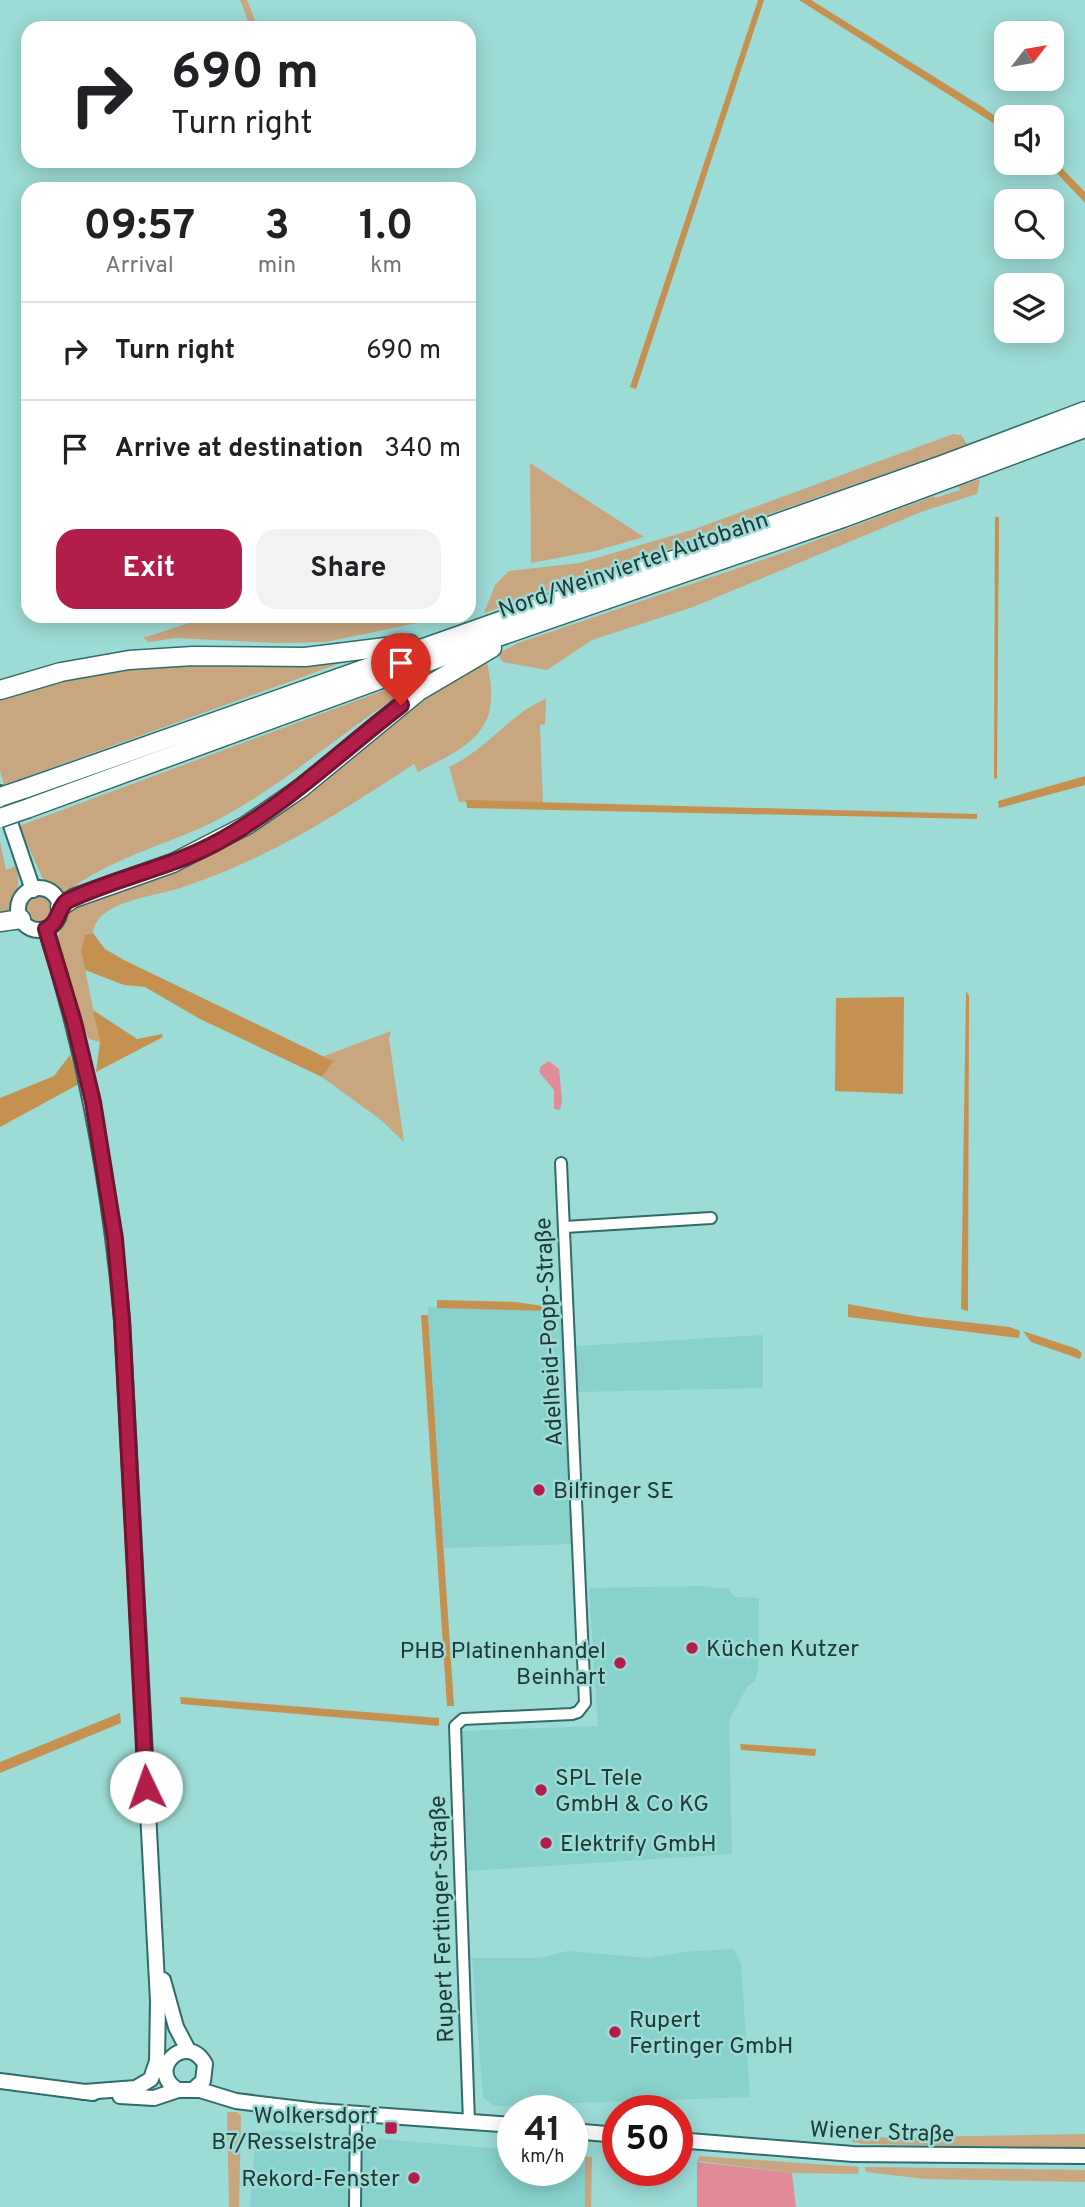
<!DOCTYPE html>
<meta charset="utf-8">
<style>
:root{--surface:#fff;--page:#f2f2f2;--text:#202124;--muted:#757577;--line:#e0e0e0;--accent:#b01e49}
body{margin:0;font-family:Overpass,sans-serif;background:var(--page);color:var(--text);height:100vh;display:flex;flex-direction:column;font-size:26px;white-space:nowrap}
*{box-sizing:border-box;margin:0}
p{font-size:23px;color:var(--muted)}
.icon{flex:none;width:38px;height:38px;fill:none;stroke:currentColor;stroke-width:2;stroke-linecap:round;stroke-linejoin:round}
.map{position:relative;flex:1;overflow:hidden}
.details{position:absolute;left:21px;top:182px;width:455px;height:441px;display:flex;flex-direction:column;background:var(--surface);border-radius:21px;box-shadow:0 4px 18px #0003}
.details>*{flex:none}
.guide{position:absolute;left:21px;top:21px;width:455px;height:147px;border-radius:21px;box-shadow:0 4px 18px #0003;background:#fff;color:var(--text);overflow:hidden}
.needle{width:46px;rotate:59deg}
.tools{position:absolute;left:994px;top:21px;display:grid;gap:14px}
.tools a{display:grid;place-items:center;width:70px;height:70px;border-radius:14px;background:var(--surface);box-shadow:0 4px 18px #0003;font-size:35px}
.speed{position:absolute;left:497px;top:2095px;display:flex;gap:14px;font-size:35px;font-weight:700;text-align:center}
.speed>*{display:grid;place-content:center;width:91px;height:91px;border-radius:50%;background:var(--surface);box-shadow:0 4px 18px #0003;line-height:1}
.speed small{font-size:18px;font-weight:400}
.speed .limit{border:10px solid #d22;background:#fff;color:#111}
.pin{position:absolute;display:grid;place-items:center;width:60px;height:60px;color:#fff;margin:-72px -30px;border-radius:50% 50% 50% 0;rotate:-45deg;box-shadow:0 0 7px #0007}
.pin .icon{rotate:45deg}
.me{position:absolute;width:77px;margin:-38px;rotate:357deg;stroke-linejoin:round;filter:drop-shadow(0 0 5px #0008)}
.turn{display:flex;align-items:center;gap:24px;height:147px;padding:0 35px;font-size:32px}
.turn .icon{width:91px;height:91px;stroke-width:2.5}
.turn b{display:block;font-size:49px;line-height:60px}
.eta{display:flex;justify-content:space-evenly;align-items:center;height:119px;text-align:center}
.eta b{font-size:42px;font-weight:700;line-height:49px}
.action{display:flex;gap:14px;margin-top:auto;padding:14px 35px}
.action a{flex:1;height:80px;border-radius:21px;background:var(--accent);color:#fff;font-size:28px;font-weight:700;line-height:80px;text-align:center}
.action a+a{background:var(--page);color:var(--text)}
ul{padding:0;list-style:none}
li{display:flex;align-items:center;gap:21px;height:98px;padding:0 35px;border-top:2px solid var(--line)}
li div{flex:1}
li b{display:block;font-size:26px}
li em{font-style:normal}
.map>svg:first-child{display:block}
</style>
<div class="map">
<svg width="1085" height="2207" viewBox="0 0 1085 2207">
<rect width="100%" height="100%" fill="#9ddbd6"/>
<g fill="#88d1cc">
<path d="M428 1307 563 1312 573 1544 444 1548Z"/>
<path d="M763 1335V1388L578 1392 575 1346Z"/>
<path d="M701 1586 729 1589 734 1597 759 1598 758 1670 755 1681 747 1687 729 1720 732 1854 468 1871 462 1731 598 1726 589 1588Z"/>
<path d="M734 1949 741 1964 750 2097 494 2106 483 2097 472 1958H540L568 1951 649 1958 683 1952Z"/>
<path d="M273 2130 513 2150V2170H572V2156L585 2157V2207H250L256 2133Z"/>
</g>
<g fill="#c8a680">
<path d="M240 0H247L258 28H251Z"/>
<path d="M953 434 961 435 968 445 484 613 495 585 509 571 579 563 695 529Z"/>
<path d="M530 463 644 537 595 551 531 563Z"/>
<path d="M980 479 977 494 921 512 693 607 592 640 547 670 503 662 497 654 518 643 785 552 934 496 935 498 960 490 958 486Z"/>
<path d="M469 612 471 617 457 622 441 618 326 642 277 643 176 638 149 642 143 638 198 620 261 616H469Z"/>
<path d="M352 659 4 785 0 771V697L121 668 183 664 287 667 334 664Z"/>
<path d="M486 659C504 730 474 743 418 772L414 764C338 814 270 858 183 887 156 897 97 900 93 933L85 935 81 950 100 1042 89 1039 81 1023 58 937 67 911 168 871 431 691Z"/>
<path d="M447 667C369 707 306 770 230 813 176 844 111 855 63 895L43 879 19 826Z"/>
<path d="M546 699 545 724 540 725 543 802H459L449 767C488 749 510 713 546 699Z"/>
<path d="M0 842 6 870 16 866C23 892 11 892 13 912L0 917Z"/>
<circle cx="39" cy="909" r="14"/>
<path d="M391 1031 389 1039 404 1142 381 1120 322 1077 332 1061 324 1056Z"/>
<path d="M227 2112H237L241 2116 239 2207H229Z"/>
<path d="M1085 2134V2148L864 2144 852 2142 851 2138Z"/>
<path d="M700 2156 859 2167 858 2174 792 2173 697 2161Z"/>
<path d="M585 2157H592L591 2207H585Z"/>
<path d="M865 2167 1085 2170V2182L925 2179 866 2172Z"/>
</g>
<g fill="#c59150">
<path d="M758 0H764L636 389 630 387Z"/>
<path d="M799 0H811L981 106 1006 124V131Z"/>
<path d="M1056 162 1085 192V203L1053 169Z"/>
<path d="M995 517H999L997 778 994 779Z"/>
<path d="M1085 776V785L999 808 998 801Z"/>
<path d="M466 800 977 814V819L467 808Z"/>
<path d="M93 933 105 949 124 960 333 1061 322 1077 200 1019 145 987 124 985 85 970 81 950 85 935Z"/>
<path d="M966 991 969 996 968 1311 961 1309Z"/>
<path d="M904 997 903 1094 835 1091 836 998Z"/>
<path d="M93 1010 137 1039 162 1034 163 1037 96 1072 100 1042Z"/>
<path d="M70 1055 79 1084 0 1127V1098L54 1076Z"/>
<path d="M437 1300 516 1302 549 1307 548 1311 437 1308Z"/>
<path d="M848 1304 920 1317 1010 1327 1020 1331 1019 1338 848 1317Z"/>
<path d="M421 1315H428L454 1706H447Z"/>
<path d="M1023 1331 1077 1349 1082 1353 1080 1359 1031 1342Z"/>
<path d="M180 1697 439 1718V1726L181 1704Z"/>
<path d="M120 1713 121 1723 0 1773V1762Z"/>
<path d="M740 1744 816 1749 815 1756 741 1750Z"/>
</g>
<g fill="#e18c98">
<path d="M549 1061 559 1069 562 1101 560 1110 554 1109V1090L539 1072 541 1066Z"/>
<path d="M697 2162 792 2173 796 2207H697Z"/>
</g>
<g fill="none" stroke-linecap="round" stroke-linejoin="round">
<g stroke="#306d6a" stroke-width="14">
<g id="minor">
<path d="M565 1227 711 1218"/>
<path d="M469 2122 455 1726 463 1719 572 1714 578 1712 585 1703 561 1163"/>
<path d="M355 2207 356 2114"/>
</g>
</g>
<g stroke="#306d6a" stroke-width="18">
<g id="major">
<path d="M0 793 33 890"/>
<circle cx="39" cy="909" r="21"/>
<path d="M46 929C87 1058 110 1186 122 1320L158 2001 157 2061 151 2079 136 2088 84 2092"/>
<path d="M163 1980 176 2027 188 2050"/>
<path d="M0 2081 93 2093"/>
<path d="M178 2090C145 2071 186 2030 205 2064L203 2081 193 2090"/>
<path d="M120 2096 154 2098 178 2090H200L236 2101 318 2111 513 2125"/>
<path d="M572 2131 618 2135"/>
<path d="M677 2140 853 2154 1085 2156"/>
</g>
</g>
<g stroke="#306d6a" stroke-width="21">
<g id="highway">
<path d="M0 690 61 672 129 660 193 656 305 657 410 644"/>
<path d="M24 789 942 465 1085 411"/>
<path d="M29 808 466 648 843 518 1085 428"/>
<path d="M60 907 74 898 173 863 247 825 301 788 419 691 492 648"/>
<path d="M0 922 21 919"/>
</g>
</g>
<use href="#minor" stroke="#fff" stroke-width="10"/>
<use href="#major" stroke="#fff" stroke-width="14"/>
<use href="#highway" stroke="#fff" stroke-width="18"/>
<g stroke="#306d6a" stroke-width="21" stroke-linecap="butt">
<g id="highway-bridge">
<path d="M0 797 24 789"/>
<path d="M0 818 29 808"/>
</g>
</g>
<use href="#highway-bridge" stroke="#fff" stroke-width="18"/>
</g>
<g fill="none" stroke-linecap="round" stroke-linejoin="round">
<g stroke="#72142f" stroke-width="18">
<path id="route" d="M146 1787 122 1320 115 1239 93 1102 74 1022 46 929C60 922 57 909 67 901 114 878 166 869 212 845 283 808 338 753 401 705"/>
</g>
<use href="#route" stroke="#b01e49" stroke-width="12"/>
</g>
<g fill="#b01e49" stroke="#9ddbd6" stroke-width="2.5">
<circle cx="539" cy="1490" r="7"/>
<circle cx="692" cy="1648" r="7"/>
<circle cx="620" cy="1663" r="7"/>
<circle cx="541" cy="1790" r="7"/>
<circle cx="546" cy="1843" r="7"/>
<circle cx="615" cy="2032" r="7"/>
<rect x="384" y="2121" width="14" height="14" rx="3.5"/>
<circle cx="414" cy="2178" r="7"/>
</g>
<g text-anchor="middle" stroke-width="5" stroke-linejoin="round" paint-order="stroke">
<g font-size="23" fill="#213a39" stroke="#9ddbd6">
<text transform="translate(633 564) rotate(-19)" y="8">Nord/Weinviertel Autobahn</text>
<text transform="translate(548 1332) rotate(-93)" y="8">Adelheid-Popp-Straße</text>
<text transform="translate(441 1919) rotate(-92)" y="8">Rupert Fertinger-Straße</text>
<text transform="translate(882 2131) rotate(2)" y="8">Wiener Straße</text>
</g>
<g font-size="23" fill="#213a39" stroke="#9ddbd6" text-anchor="start">
<text x="553" y="1498">Bilfinger SE</text>
<text x="706" y="1656">Küchen Kutzer</text>
<text x="606" y="1658" text-anchor="end">PHB Platinenhandel<tspan x="606" dy="26">Beinhart</tspan></text>
<text x="555" y="1785">SPL Tele<tspan x="555" dy="26">GmbH &amp; Co KG</tspan></text>
<text x="560" y="1851">Elektrify GmbH</text>
<text x="629" y="2027">Rupert<tspan x="629" dy="26">Fertinger GmbH</tspan></text>
<text x="377" y="2123" text-anchor="end">Wolkersdorf<tspan x="377" dy="26">B7/Resselstraße</tspan></text>
<text x="400" y="2186" text-anchor="end">Rekord-Fenster</text>
</g>
</g>
</svg>
<div class="tools">
<a><svg class="needle" viewBox="-14 -14 28 28"><path d="M0-13l5 13h-10z" fill="#e53935"/><path d="M0 13l5-13h-10z" fill="#757577"/></svg></a>
<a><svg class="icon" aria-label="sound" viewBox="0 0 24 24"><path d="M4 9h4l5-4v14l-5-4H4zM17 9q2 3 0 6"/></svg></a>
<a><svg class="icon" aria-label="search" viewBox="0 0 24 24"><circle cx="10" cy="10" r="6"/><path d="M15 15l6 6"/></svg></a>
<a><svg class="icon" aria-label="layers" viewBox="0 0 24 24"><path d="M12 4l9 5-9 5-9-5zM3 14l9 5 9-5"/></svg></a>
</div>
<div class="speed"><div>41<small>km/h</small></div><div class="limit">50</div></div>
<div class="pin" style="left:401px;top:705px;background:#d93025"><svg class="icon" aria-label="arrive" viewBox="0 0 24 24"><path d="M6 21V4h12l-3 4 3 4H6"/></svg></div>
<svg class="me" style="left:146px;top:1787px" viewBox="-20 -20 40 40"><circle r="19" fill="#fff"/><path d="M0-13L10 11 0 6-10 11z" fill="#b01e49"/></svg>
<div class="guide">
<div class="turn"><svg class="icon" aria-label="right" viewBox="0 0 24 24"><path d="M7 20v-9h11M14 6l5 5-5 5"/></svg><div><b>690 m</b>Turn right</div></div>
</div>
<section class="details">
<div class="eta">
<div><b>09:57</b><p>Arrival</p></div>
<div><b>3</b><p>min</p></div>
<div><b>1.0</b><p>km</p></div>
</div>
<ul>
<li><svg class="icon" aria-label="right" viewBox="0 0 24 24"><path d="M7 20v-9h11M14 6l5 5-5 5"/></svg><div><b>Turn right</b></div><em>690 m</em></li>
<li><svg class="icon" aria-label="arrive" viewBox="0 0 24 24"><path d="M6 21V4h12l-3 4 3 4H6"/></svg><div><b>Arrive at destination</b></div><em>340 m</em></li>
</ul>
<div class="action"><a>Exit</a><a>Share</a></div>
</section>
</div>
